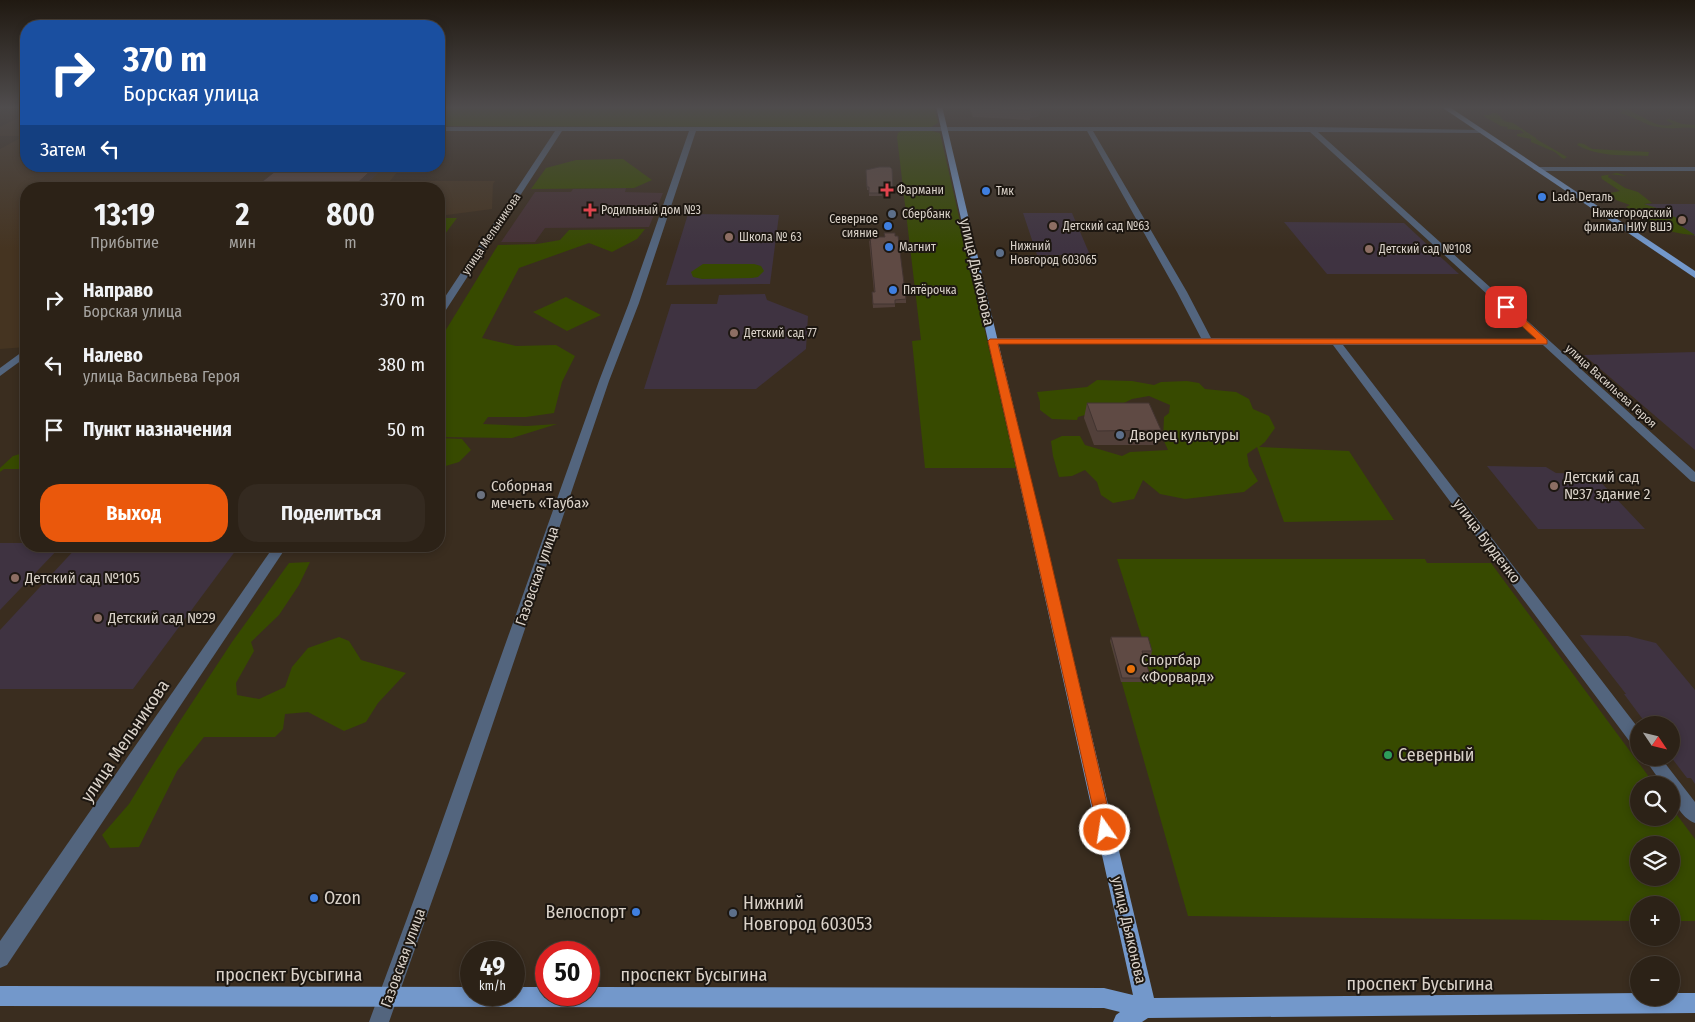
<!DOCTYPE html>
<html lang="ru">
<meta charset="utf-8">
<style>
:root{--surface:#2c2217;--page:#342a20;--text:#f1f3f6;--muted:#a6a4a1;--line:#483f36;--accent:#ea580c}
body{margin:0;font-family:"Fira Sans Condensed",sans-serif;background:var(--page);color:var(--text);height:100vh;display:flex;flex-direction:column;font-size:19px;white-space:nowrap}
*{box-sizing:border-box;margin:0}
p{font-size:16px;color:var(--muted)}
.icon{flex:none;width:28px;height:28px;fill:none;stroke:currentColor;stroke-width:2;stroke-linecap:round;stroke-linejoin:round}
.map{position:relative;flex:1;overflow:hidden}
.details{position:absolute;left:20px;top:182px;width:425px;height:370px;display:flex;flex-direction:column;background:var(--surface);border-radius:20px;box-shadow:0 2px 8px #0003,0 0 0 1px var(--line)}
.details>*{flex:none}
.top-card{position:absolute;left:20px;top:20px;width:425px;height:152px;border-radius:20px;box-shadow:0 2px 8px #0003,0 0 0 1px var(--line);background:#1a4fa0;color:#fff;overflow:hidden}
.needle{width:32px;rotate:125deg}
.buttons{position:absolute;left:1630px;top:716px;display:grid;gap:10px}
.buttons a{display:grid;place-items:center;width:50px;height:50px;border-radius:50%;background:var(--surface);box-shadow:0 2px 8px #0003,0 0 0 1px var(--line);font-size:25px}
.speed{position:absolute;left:460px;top:941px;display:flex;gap:10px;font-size:25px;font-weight:700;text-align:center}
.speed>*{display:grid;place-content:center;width:65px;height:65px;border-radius:50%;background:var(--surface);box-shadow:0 2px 8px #0003,0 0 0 1px var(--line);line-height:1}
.speed small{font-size:12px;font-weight:400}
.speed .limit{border:8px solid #d22;background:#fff;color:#111}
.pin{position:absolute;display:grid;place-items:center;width:42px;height:42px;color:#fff;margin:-21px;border-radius:10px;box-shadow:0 2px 8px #0006}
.me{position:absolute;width:55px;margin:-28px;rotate:347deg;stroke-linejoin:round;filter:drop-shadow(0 0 4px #0008)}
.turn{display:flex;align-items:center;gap:18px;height:105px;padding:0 20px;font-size:22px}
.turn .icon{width:65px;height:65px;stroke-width:2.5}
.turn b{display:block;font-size:35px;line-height:42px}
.then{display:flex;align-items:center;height:48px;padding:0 20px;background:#0003;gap:10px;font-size:19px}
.eta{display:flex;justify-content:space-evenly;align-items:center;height:85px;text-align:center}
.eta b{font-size:30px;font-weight:700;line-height:35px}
.primary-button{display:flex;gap:10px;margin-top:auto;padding:10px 20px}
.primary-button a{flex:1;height:58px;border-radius:20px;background:var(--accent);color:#fff;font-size:20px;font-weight:700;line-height:58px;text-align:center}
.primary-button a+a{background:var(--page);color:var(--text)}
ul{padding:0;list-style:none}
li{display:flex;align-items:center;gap:15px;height:65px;padding:0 20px}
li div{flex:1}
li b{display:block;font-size:19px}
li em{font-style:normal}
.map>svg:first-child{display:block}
</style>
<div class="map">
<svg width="1695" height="1022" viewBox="0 0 1695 1022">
<rect width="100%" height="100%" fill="#3a2d1f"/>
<path fill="#453421" d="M26 114V166H399L398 171 390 181H495L493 184 492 209 439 216V189H26V347L0 349V149L24 136H0V127Z"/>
<g fill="#3f3341">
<path d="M1644 204H1695V236Z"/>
<path d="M1023 213H1072L1090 255H1037Z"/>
<path d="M688 214 779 215 770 284 666 285Z"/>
<path d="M1284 222 1404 223 1459 274H1327Z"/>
<path d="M765 294 767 300 808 316 806 349 756 389H644L671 304H717L719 295Z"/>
<path d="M1695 352V450L1584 355Z"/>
<path d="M1487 466 1546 467 1556 473 1593 474 1645 529H1538Z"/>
<path d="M0 543H26V546H61L0 610Z"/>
<path d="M78 546H239L133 689H0V630Z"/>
<path d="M1580 635 1628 636 1656 643 1695 690V784L1691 778H1687L1671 757V725H1647L1624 694H1626Z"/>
</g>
<path fill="#453135" d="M626 188 625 192 663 193 649 227 545 228 535 242H501L535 192H571L573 189Z"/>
<g fill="#374a00" fill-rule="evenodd">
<path d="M440 106H934L938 123 931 127 439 126Z"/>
<path d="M1614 106C1634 106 1654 132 1673 124L1666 120 1669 119 1682 124 1695 125V128C1682 126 1671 130 1658 127 1644 125 1634 116 1620 113L1623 111Z"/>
<path d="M1492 113H1497L1504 121 1513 123 1536 138V139L1567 157 1564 159C1558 156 1556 151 1550 150 1544 147 1538 145 1531 142V139L1517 136V134L1524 133 1520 130 1507 129 1508 127 1501 126 1485 117 1484 115H1490Z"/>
<path d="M901 131H932L940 133 1016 468H925L912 341 921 340 897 137 898 133Z"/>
<path d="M1579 143 1584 144 1592 149 1649 152 1648 156C1623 155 1600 157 1577 145Z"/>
<path d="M623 159 652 180 634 188 531 189 546 168 576 160Z"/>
<path d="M1617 173 1627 176 1609 174 1608 177 1625 188 1638 192 1652 203 1644 204 1666 211 1663 213 1675 217 1682 222 1678 224 1695 235C1676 234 1656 229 1641 217L1645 213 1633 212 1626 207 1630 205 1616 200 1610 193 1620 191 1602 179 1601 176Z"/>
<path d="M439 218H457L439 242Z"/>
<path d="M645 229 637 239 612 252 589 243 519 268 482 338 516 346 556 345 575 356 562 382 554 413 526 417H488L483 424 527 426 557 424 512 438 439 437V341L498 245 537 244 560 240 569 230Z"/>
<path d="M703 264H754L761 266 764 271 758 277 752 278 702 279 693 277 691 272Z"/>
<path d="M566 297 601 315 567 331 533 312Z"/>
<path d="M1097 380 1132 381 1154 385 1161 382 1187 381 1199 383 1205 389 1236 392 1249 399 1253 409 1269 416 1275 428 1265 442 1259 447 1349 451 1394 520 1284 522 1257 447 1247 454 1249 466 1258 481 1244 492 1185 499 1160 494 1143 480 1134 499 1113 503 1101 495 1097 482 1085 470 1072 476 1059 477 1053 456 1051 441 1062 436H1080L1085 445 1122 456 1130 452 1168 450 1163 439 1164 417 1169 413 1170 405 1149 396 1132 399 1120 405 1078 417 1077 420 1052 419 1040 410V402L1037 392 1087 387Z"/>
<path d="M439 438 462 439 471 450 459 462 439 468Z"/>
<path d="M20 454H26V469H4L0 472V468L13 456Z"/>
<path d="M1117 559H1425L1427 563H1491L1655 785H1639V818H1671V807L1695 839V921H1671V905H1639V921L1188 916 1110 641H1143ZM1639 845H1671V878H1639Z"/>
<path d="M310 562 299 585 279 615 251 642 254 651 236 683 237 695 259 699 285 687 292 667 308 648 339 637 349 641 361 660 406 673 378 703 366 722 344 731 308 712 285 714 283 729 275 737H204L177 771 139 847 110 848 102 835 129 804 178 724 232 642 289 563Z"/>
</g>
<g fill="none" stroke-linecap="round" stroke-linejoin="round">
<g fill="#53657e" fill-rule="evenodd">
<path d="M439 127H1311L1483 130V132L1481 133 1318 132 1695 472V482L1691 481 1543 345H1343L1639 729V748L1633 746 1333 345 990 343V339L993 338H1201L1177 292 1087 131H696L639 303 609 381 449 853 389 1022H369L431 853 599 381 629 303 689 131H562L444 313 439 316V306L555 131H439ZM1093 131 1310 132 1536 339 1211 338 1187 292Z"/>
<path d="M1534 167H1695V171H1537L1533 169Z"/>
<path d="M26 349V357L0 376V368Z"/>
<path d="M274 546H287L7 965 0 968V941Z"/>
<path d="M1644 758H1661L1695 802V823C1681 818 1671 799 1671 785H1663Z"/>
</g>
<g fill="#7398cb" fill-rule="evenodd">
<path d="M936 106H942L1154 998 1639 993V998H1671V993H1695V1013L1148 1018 1142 1022H1113L1116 1015 1120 1012 1104 1008 0 1006V986L471 987V995H514V987H546V995H589V987L1104 988 1133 995Z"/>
<path d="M1440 106H1448L1695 271V278Z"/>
</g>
</g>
<g fill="#52403a">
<path d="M969 106H1040L1039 116 1030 118V120L973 117Z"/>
<path d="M385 166 361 189H261L259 184Z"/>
<path d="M866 170 893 189V192H882V196H869V190H867Z"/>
<path d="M869 240 906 299V303H895V307L873 308 872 292H874Z"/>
<path d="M1087 403 1161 430 1157 445H1094L1084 418Z"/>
<path d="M1111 637 1152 651 1151 655H1143L1151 678 1149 682H1121L1110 641Z"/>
</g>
<g fill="#423430">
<path d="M1040 106 1039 116 1030 118 1031 110 1030 108Z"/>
<path d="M376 166H385L361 189H352V188Z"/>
</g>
<g fill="#5f4a44" stroke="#423430">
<path d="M973 106H1039L1030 108 1031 110 974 108Z"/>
<path d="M282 166H376L352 188 299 187 303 184H259Z"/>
<path d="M879 167H890L892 169 893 189H882V193H869V187H867L866 170Z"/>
<path d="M884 233H895V236H898L906 299 895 300V304H873L872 292H875L870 237H885Z"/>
<path d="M1087 403H1149L1161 430 1097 431Z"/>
<path d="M1111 637H1148L1152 651H1142L1151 678H1122Z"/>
</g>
<linearGradient id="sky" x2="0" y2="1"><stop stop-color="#201911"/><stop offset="0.43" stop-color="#4f4c4d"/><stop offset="1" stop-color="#4f4c4d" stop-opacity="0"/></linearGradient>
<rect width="1695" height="249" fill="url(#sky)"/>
<path fill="#ea580c" stroke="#983908" d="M1503 305H1509L1547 340V344H998L1046 540 1113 830 1111 835 1105 837 1099 835 988 341 990 339H1536L1503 309Z"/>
<g fill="#e0444e" stroke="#1d1711" stroke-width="2">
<path d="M884.5 182.5h5v5h5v5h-5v5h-5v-5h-5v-5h5z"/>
<path d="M587.5 202.5h5v5h5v5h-5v5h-5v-5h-5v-5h5z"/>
</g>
<g fill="#3f7fe0" stroke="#1d1711" stroke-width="2">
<circle cx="986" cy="191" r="5"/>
<circle cx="1542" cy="197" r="5"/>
<circle cx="888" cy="226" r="5"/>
<circle cx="889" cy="247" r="5"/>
<circle cx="893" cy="290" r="5"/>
<circle cx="314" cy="898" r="5"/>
<circle cx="636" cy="912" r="5"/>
</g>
<g fill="#5c6f8a" stroke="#1d1711" stroke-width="2">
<circle cx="892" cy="214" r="5"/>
<circle cx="1000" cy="253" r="5"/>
<circle cx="1120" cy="435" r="5"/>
<circle cx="733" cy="913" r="5"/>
</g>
<g fill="#8d6e63" stroke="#1d1711" stroke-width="2">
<circle cx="1682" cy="220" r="5"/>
<circle cx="1053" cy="226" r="5"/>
<circle cx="729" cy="237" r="5"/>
<circle cx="1369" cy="249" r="5"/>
<circle cx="734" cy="333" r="5"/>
<circle cx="1554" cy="486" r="5"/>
<circle cx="15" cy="578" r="5"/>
<circle cx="98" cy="618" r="5"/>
</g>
<circle fill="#6b7280" stroke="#1d1711" stroke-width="2" cx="481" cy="495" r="5"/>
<circle fill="#e8710a" stroke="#1d1711" stroke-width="2" cx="1131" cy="669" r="5"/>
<circle fill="#2e9e5b" stroke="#1d1711" stroke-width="2" cx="1388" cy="755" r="5"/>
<g text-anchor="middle" stroke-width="4" stroke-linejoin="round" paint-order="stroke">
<g font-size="12" fill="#dad2c9" stroke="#1d1711" text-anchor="start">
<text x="897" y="194">Фармани</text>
<text x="996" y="195">Тмк</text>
<text x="1552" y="201">Lada Dеталь</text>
<text x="601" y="214">Родильный дом №3</text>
<text x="1672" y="217" text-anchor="end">Нижегородский<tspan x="1672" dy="14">филиал НИУ ВШЭ</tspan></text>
<text x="902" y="218">Сбербанк</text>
<text x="878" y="223" text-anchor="end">Северное<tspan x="878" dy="14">сияние</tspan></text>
<text x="1063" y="230">Детский сад №63</text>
<text x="739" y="241">Школа № 63</text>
<text x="1010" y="250">Нижний<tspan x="1010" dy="14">Новгород 603065</tspan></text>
<text x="899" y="251">Магнит</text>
<text x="1379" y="253">Детский сад №108</text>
<text x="903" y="294">Пятёрочка</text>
<text x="744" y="337">Детский сад 77</text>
</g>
<g font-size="12" fill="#dad2c9" stroke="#1d1711">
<text transform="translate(491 234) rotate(-56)" y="4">улица Мельникова</text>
<text transform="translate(1611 386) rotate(42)" y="4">улица Васильева Героя</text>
</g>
<g font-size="15" fill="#dad2c9" stroke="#1d1711">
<text transform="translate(977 272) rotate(77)" y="5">улица Дьяконова</text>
<text transform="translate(1487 541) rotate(53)" y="5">улица Бурденко</text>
<text transform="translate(537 576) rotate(-71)" y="5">Газовская улица</text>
<text transform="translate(1129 930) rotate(77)" y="5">улица Дьяконова</text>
<text transform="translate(403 958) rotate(-70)" y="5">Газовская улица</text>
</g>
<g font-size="15" fill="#dad2c9" stroke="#1d1711" text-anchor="start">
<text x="1130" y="440">Дворец культуры</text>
<text x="1564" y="482">Детский сад<tspan x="1564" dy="17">№37 здание 2</tspan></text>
<text x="491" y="491">Соборная<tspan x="491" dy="17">мечеть «Тауба»</tspan></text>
<text x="25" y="583">Детский сад №105</text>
<text x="108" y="623">Детский сад №29</text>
<text x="1141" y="665">Спортбар<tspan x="1141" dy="17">«Форвард»</tspan></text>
</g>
<g font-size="18" fill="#dad2c9" stroke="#1d1711">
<text transform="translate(125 741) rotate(-56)" y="6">улица Мельникова</text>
<text x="289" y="981">проспект Бусыгина</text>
<text x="694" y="981">проспект Бусыгина</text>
<text x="1420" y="990">проспект Бусыгина</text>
</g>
<g font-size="18" fill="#dad2c9" stroke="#1d1711" text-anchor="start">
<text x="1398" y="761">Северный</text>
<text x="324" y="904">Ozon</text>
<text x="743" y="909">Нижний<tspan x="743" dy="21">Новгород 603053</tspan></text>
<text x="626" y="918" text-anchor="end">Велоспорт</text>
</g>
</g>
</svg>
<div class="buttons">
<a><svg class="needle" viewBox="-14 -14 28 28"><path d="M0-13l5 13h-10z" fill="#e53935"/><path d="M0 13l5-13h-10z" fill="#a6a4a1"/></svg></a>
<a><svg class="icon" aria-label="search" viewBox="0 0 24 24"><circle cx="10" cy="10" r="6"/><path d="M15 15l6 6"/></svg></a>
<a><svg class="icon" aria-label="layers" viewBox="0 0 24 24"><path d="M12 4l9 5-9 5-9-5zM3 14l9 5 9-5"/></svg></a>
<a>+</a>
<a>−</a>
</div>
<div class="speed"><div>49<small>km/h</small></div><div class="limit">50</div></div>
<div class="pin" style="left:1506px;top:307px;background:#d93025"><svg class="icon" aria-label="arrive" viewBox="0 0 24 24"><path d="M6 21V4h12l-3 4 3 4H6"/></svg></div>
<svg class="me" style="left:1105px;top:830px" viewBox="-20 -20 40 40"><circle r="17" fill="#ea580c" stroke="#fff" stroke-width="3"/><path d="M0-11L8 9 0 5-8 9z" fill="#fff"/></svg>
<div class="top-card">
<div class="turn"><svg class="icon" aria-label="right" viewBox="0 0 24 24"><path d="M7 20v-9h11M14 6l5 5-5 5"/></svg><div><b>370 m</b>Борская улица</div></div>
<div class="then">Затем<svg class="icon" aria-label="left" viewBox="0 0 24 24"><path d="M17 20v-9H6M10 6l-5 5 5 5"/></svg></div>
</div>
<section class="details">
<div class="eta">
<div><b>13:19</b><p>Прибытие</p></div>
<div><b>2</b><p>мин</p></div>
<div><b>800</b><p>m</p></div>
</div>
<ul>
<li><svg class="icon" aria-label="right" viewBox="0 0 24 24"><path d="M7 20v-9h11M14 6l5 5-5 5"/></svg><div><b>Направо</b><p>Борская улица</p></div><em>370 m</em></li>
<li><svg class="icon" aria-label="left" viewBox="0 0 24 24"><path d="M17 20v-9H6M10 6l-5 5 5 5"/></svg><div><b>Налево</b><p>улица Васильева Героя</p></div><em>380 m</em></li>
<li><svg class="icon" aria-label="arrive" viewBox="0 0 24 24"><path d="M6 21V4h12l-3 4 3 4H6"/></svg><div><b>Пункт назначения</b></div><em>50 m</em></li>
</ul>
<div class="primary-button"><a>Выход</a><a>Поделиться</a></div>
</section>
</div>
